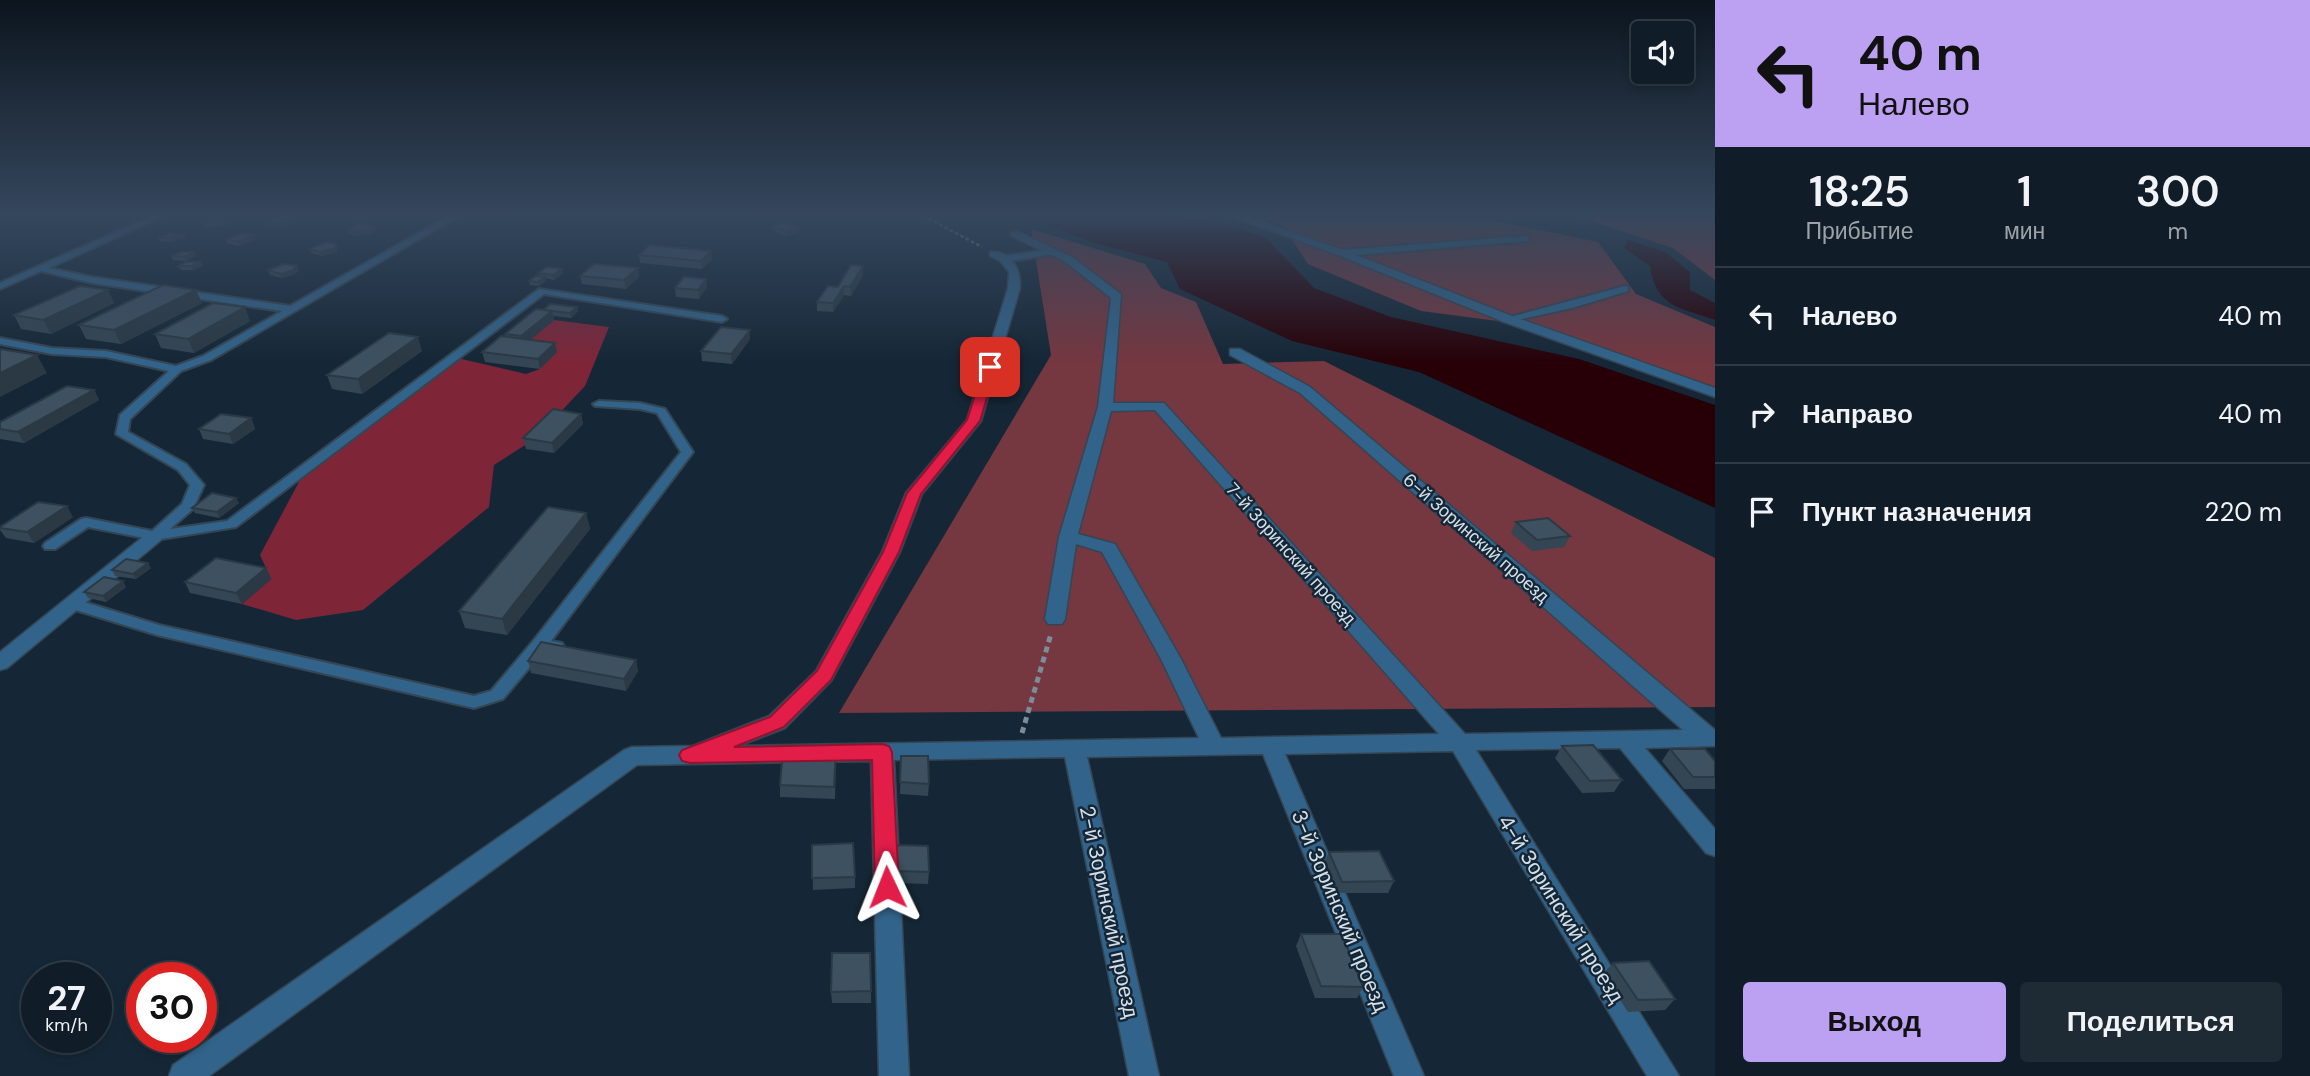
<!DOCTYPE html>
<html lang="ru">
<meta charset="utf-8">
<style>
:root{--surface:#101d28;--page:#1e2a34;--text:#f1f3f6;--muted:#9ca2a8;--line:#303b45;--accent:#bca0f2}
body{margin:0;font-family:"DM Sans",sans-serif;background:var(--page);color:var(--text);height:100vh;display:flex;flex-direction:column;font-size:26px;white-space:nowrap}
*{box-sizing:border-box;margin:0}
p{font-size:23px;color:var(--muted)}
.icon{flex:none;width:38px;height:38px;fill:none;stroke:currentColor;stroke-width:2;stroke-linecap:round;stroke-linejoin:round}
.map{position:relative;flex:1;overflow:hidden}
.drawer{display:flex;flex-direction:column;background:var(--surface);width:595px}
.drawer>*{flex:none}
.top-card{background:#bca0f2;color:#111;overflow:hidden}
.controls{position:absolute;left:1631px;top:21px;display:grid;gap:14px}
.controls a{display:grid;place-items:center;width:63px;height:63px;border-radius:7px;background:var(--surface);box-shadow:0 4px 10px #0003,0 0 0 2px var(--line);font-size:35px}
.speed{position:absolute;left:21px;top:962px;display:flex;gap:14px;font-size:35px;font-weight:700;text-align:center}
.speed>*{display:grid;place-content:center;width:91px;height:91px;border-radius:50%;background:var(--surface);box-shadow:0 4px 10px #0003,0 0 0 2px var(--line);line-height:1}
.speed small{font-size:18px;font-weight:400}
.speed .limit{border:10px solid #d22;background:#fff;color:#111}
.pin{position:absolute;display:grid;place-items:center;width:60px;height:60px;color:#fff;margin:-30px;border-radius:14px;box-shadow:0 4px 10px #0006}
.me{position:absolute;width:77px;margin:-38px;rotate:358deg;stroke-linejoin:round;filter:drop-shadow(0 0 5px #0008)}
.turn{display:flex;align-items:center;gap:24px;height:147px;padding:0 28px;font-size:32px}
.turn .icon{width:91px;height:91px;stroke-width:2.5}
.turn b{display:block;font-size:49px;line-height:60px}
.eta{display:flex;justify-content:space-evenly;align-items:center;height:119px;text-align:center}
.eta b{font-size:42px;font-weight:600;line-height:49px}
.action{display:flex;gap:14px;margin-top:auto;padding:14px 28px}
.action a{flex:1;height:80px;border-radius:7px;background:var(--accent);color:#111;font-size:28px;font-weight:600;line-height:80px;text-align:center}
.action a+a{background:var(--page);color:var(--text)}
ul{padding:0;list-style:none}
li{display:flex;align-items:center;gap:21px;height:98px;padding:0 28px;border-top:2px solid var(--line)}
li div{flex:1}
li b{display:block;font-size:26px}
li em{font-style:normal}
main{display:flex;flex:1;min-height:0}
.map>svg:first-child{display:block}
</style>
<main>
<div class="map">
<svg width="1715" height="1076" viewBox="0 0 1715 1076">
<rect width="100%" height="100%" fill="#152736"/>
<g fill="#753740">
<path d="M1241 213H1457L1598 242 1636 294 1715 327V387L1544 327 1421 311 1308 264 1283 226Z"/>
<path d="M1567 213H1715V280L1673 248Z"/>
<path d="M1031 229 1145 264 1161 288 1196 302 1223 364 1324 361 1715 558V707L839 713 1051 355Z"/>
</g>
<path fill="#7f2538" d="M554 320 609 327 585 386 536 438 494 465 489 507 363 610 296 620 242 604 271 579 260 555 307 467 453 357 526 374 540 369 523 346Z"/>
<g fill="#270007">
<path d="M1032 213H1153L1232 226 1266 238 1314 288 1391 317 1579 359 1715 405V508L1419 372 1292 341 1180 289 1167 262 1094 243 1032 220Z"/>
<path d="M1628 240 1665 252 1690 272V290L1715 303V320C1680 307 1656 308 1650 266L1624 248Z"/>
</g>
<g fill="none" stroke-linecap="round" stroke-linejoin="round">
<g stroke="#344553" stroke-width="4">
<g id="service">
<path d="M159 213H170L49 268 92 277 290 306 454 213H464L211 360 181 371 130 419 128 432 186 464 204 485 193 509 170 529 227 521 539 289 722 316 727 319 722 322 544 294 236 527 155 540 88 527 55 549H45L43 546 45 543 81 519 86 518 152 531 182 504 190 485 178 470 116 434 120 415 169 371 106 357 52 354 0 344V338L52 348 106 351 176 366 203 356 282 311 92 283 41 271 0 289V283Z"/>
<path d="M1525 236 1528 237V241L1342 256 1338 253 1342 250Z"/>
<path d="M1052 249 1055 250V254L1004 262 1000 259 1004 256Z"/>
<path d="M1625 286 1628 287V291L1572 308 1508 322 1503 319Z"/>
<path d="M599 401 640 403 665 409 693 452 551 641 562 643 564 647 562 651 556 653 544 650 503 699 474 708 157 635 66 607 63 603 71 598 159 625 474 696 491 691 534 640 681 452 657 413 640 409 595 406 593 404Z"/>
</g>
</g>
<g stroke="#344553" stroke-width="3">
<g id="minor">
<path d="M1223 213H1238L1346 251 1512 316 1715 388V397L1504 322 1338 255Z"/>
<path d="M1011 232H1019L1072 257 1121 294 1113 403H1164L1465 734 1683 730 1300 393 1230 355V349H1240L1310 387 1715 730V746L1645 748 1715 829V856L1706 853 1620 748 1476 750 1679 1076H1647L1453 751 1285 754 1424 1076H1394L1263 754 1087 757 1159 1076H1129L1065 757 894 760 909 1076H879L871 761 637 765 209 1076H169L173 1065 624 750 632 747 693 746 769 716 816 671 882 552 906 493 967 420 1008 288 1009 272 1000 261 990 256V252C1012 250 1021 270 1020 288L981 421 922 494 900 552 831 681 785 728 738 746 1199 738 1161 659 1102 552 1076 544 1065 619 1062 624H1048L1045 619 1059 537 1098 407 1111 298 1064 261 1011 236ZM1155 410 1439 734 1221 738 1181 659 1115 544 1078 534 1111 411Z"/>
<path d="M155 531 164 536 161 540 7 668 0 670V652L149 532Z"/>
</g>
</g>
<path stroke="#7d8c98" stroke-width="2.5" stroke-dasharray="3.5 2.5" stroke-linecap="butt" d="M918 213 982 247"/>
<path stroke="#7d8c98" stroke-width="5" stroke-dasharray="6 4.5" stroke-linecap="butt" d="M1022 733 1051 634"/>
<use href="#service" fill="#32648b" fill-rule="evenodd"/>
<use href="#minor" fill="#32648b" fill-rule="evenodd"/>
</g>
<g fill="#344653">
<path d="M214 217 232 222 226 226 203 227 201 223Z"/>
<path d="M296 220 290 224 277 227 266 225 265 221Z"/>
<path d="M374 226 376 230 371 234 356 236 348 233 347 229Z"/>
<path d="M772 226 799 232 786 236 772 230Z"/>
<path d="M184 234 186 238 172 242 160 241 158 237Z"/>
<path d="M226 239H256L239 246 227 243Z"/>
<path d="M336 244 337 252 322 256 311 253 310 249Z"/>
<path d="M639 255 712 259 702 269 640 263Z"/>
<path d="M171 256H196L186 261 173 260Z"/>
<path d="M179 266H203L193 270H181Z"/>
<path d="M863 266V275L851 296 844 295 833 312 817 311V302Z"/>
<path d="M638 268 639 277 626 289 582 284 580 276Z"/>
<path d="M268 270 299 271 293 275 282 278 270 275Z"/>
<path d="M538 273H563L554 280 545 278 546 281 539 286 530 285 529 281 539 276Z"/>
<path d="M706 279 707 287 699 299 676 297 675 288Z"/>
<path d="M108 290 114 303 51 334 21 329 14 315Z"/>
<path d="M202 303 121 344 86 339 79 325Z"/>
<path d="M577 307 578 311 571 318 553 316 554 320 530 340 555 343 557 352 540 369 485 362 482 352 505 337V334L543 310Z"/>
<path d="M250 321 194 353 161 348 155 334Z"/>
<path d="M750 339 732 364 702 361 701 351Z"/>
<path d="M422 351 362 394 332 389 327 375Z"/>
<path d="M94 390 99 400 24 443 0 439V422Z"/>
<path d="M581 414 583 424 554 453 526 449 523 438Z"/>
<path d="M251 418 255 429 233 444 203 439 199 429Z"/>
<path d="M239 503 219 518 195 513 192 508Z"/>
<path d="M586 513 590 529 507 635 465 628 459 611Z"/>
<path d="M73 517 34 543 6 538 0 530V527Z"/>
<path d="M1516 522 1570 536 1564 547 1532 551 1511 533Z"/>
<path d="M151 568 136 579 115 576 112 570Z"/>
<path d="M266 568 271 579 242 604 190 593 185 582Z"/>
<path d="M126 587 106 602 88 598 84 592Z"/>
<path d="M636 660 638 671 626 691 531 673 528 661Z"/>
<path d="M1562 746 1622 780 1614 792 1582 793 1555 758Z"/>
<path d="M1670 749 1715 761V789H1684L1662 761Z"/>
<path d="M836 751 835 799 780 797V785Z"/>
<path d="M901 756 929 784 928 796 900 794Z"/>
<path d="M812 845 855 877V888L813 890Z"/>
<path d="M897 845 929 872 928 884 897 883Z"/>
<path d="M1329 852 1394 881 1388 893H1336L1324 863Z"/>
<path d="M1301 934 1363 987 1357 998H1315L1296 946Z"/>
<path d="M1613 963 1675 999 1665 1010 1628 1012 1603 974Z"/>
<path d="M871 991V1003H832L831 992Z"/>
</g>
<g fill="#2b3944">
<path d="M294 216 296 220 290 224 277 227 275 223Z"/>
<path d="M230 218 232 222 226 226 225 222Z"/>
<path d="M374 226 376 230 371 234 356 236 354 232Z"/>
<path d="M799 228V232L786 236V232Z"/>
<path d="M184 234 186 238 172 242 170 238Z"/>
<path d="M255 235 256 239 239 246 237 242Z"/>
<path d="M336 244 337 252 322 256 320 252Z"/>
<path d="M711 251 712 259 702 269 701 261Z"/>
<path d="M195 252 196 256 186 261 184 257Z"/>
<path d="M201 262 203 266 193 270 191 266Z"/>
<path d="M297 266 299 271 293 275 282 278 280 274Z"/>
<path d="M863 266V275L851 296 850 287Z"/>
<path d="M638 268 639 277 626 289 624 280Z"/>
<path d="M562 269 563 273 554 280 553 275Z"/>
<path d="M545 277 546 281 539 286 538 282Z"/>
<path d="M706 279 707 287 699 299 698 290Z"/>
<path d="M844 286V295L833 312V303Z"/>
<path d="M108 290 114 303 51 334 43 320Z"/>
<path d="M196 290 202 303 121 344 114 330Z"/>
<path d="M245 307 250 321 194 353 188 339Z"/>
<path d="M577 307 578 311 571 318 570 313Z"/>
<path d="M552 311 554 320 523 346 521 336Z"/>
<path d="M750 330V339L732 364 731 354Z"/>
<path d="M418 337 422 351 362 394 358 379Z"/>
<path d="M555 343 557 352 540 369 538 359Z"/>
<path d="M37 355 47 373 0 397V373Z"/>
<path d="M94 390 99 400 24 443 18 432Z"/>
<path d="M581 414 583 424 554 453 552 443Z"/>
<path d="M251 418 255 429 233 444 229 434Z"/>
<path d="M236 498 239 503 219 518 217 512Z"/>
<path d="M67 506 73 517 34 543 27 532Z"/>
<path d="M586 513 590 529 507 635 502 619Z"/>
<path d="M148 563 151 568 136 579 133 574Z"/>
<path d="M266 568 271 579 242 604 236 593Z"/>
<path d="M123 581 126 587 106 602 103 596Z"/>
<path d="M636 660 638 671 626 691 624 679Z"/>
</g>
<g fill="#3d5161" stroke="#2b3944" stroke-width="2">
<path d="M275 216H294L288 220 275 223 265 221Z"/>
<path d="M214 217 230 218 225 222 201 223Z"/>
<path d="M785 222 799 228 786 232 772 226Z"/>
<path d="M359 224 374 226 369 230 354 232 347 229Z"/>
<path d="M243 233 255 235 237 242 226 239Z"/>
<path d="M169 234H184L170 238 158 237Z"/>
<path d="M326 242 336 244V248L320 252 310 249Z"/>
<path d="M650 245 711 251 701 261 639 255Z"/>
<path d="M182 252H195L184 257 171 256Z"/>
<path d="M186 262H201L191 266H179Z"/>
<path d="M284 264 297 266 292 271 280 274 268 270Z"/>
<path d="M594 264 638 268 624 280 580 276Z"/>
<path d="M851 265 863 266 850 287 844 286 833 303 817 302 828 286 838 287Z"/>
<path d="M547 267 562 269 553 275 538 273Z"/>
<path d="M536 276 545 277 538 282 529 281Z"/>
<path d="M684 277 706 279 698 290 675 288Z"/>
<path d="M163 285 196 290 114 330 79 325Z"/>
<path d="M80 286 108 290 43 320 14 315Z"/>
<path d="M213 303 245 307 188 339 155 334Z"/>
<path d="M550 304 577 307 570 313 543 310Z"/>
<path d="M536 309 552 311 521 336 505 334Z"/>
<path d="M721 327 750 330 731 354 701 351Z"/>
<path d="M389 333 418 337 358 379 327 375Z"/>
<path d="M501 336 555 343 538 359 482 352Z"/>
<path d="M0 349 37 355 0 373Z"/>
<path d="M67 386 94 390 18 432 0 429V422Z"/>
<path d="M553 409 581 414 552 443 523 438Z"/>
<path d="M221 414 251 418 229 434 199 429Z"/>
<path d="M212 493 236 498 217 512 192 508Z"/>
<path d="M38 502 67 506 27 532 0 528V527Z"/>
<path d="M548 507 586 513 502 619 459 611Z"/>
<path d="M1548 518 1570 536 1537 540 1516 522Z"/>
<path d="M216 558 266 568 236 593 185 582Z"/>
<path d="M126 559 148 563 133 574 112 570Z"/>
<path d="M104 577 123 581 103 596 84 592Z"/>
<path d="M541 642 636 660 624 679 528 661Z"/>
<path d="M1593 745 1622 780 1590 781 1562 746Z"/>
<path d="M1670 749H1705L1715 761V777H1693Z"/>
<path d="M783 750 836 751 834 787 780 785Z"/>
<path d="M901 756H928L929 784 900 782Z"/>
<path d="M853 843 855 877 812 878V845Z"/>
<path d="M897 845 928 846 929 872 897 871Z"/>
<path d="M1379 851 1394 881 1342 882 1329 852Z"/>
<path d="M1301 934H1342L1363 987 1321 986Z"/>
<path d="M832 953H870L871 991 831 992Z"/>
<path d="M1649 961 1675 999 1638 1000 1613 963Z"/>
</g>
<linearGradient id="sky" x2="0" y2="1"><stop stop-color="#0c151e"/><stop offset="0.59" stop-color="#35475d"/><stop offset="1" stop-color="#35475d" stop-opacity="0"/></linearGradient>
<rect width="1715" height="364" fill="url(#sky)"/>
<path fill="#e11d48" stroke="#92132f" stroke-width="2" d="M990 364 996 367 980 421 921 494 899 552 831 680 784 727 734 747 882 744 889 746 892 752 899 887 895 894 887 897 879 894 875 887 872 760 690 763 682 761 679 755 682 750 770 717 817 671 883 552 907 493 967 420 984 367Z"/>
<g text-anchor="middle" stroke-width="5" stroke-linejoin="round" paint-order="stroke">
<g font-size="18" fill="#d4e0e9" stroke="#152736">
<text transform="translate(1476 538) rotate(41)" y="6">6-й Зоринский проезд</text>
<text transform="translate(1291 554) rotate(48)" y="6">7-й Зоринский проезд</text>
</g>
<g font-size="21" fill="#d4e0e9" stroke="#152736">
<text transform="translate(1561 909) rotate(58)" y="7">4-й Зоринский проезд</text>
<text transform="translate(1340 911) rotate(67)" y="7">3-й Зоринский проезд</text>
<text transform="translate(1109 912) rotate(78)" y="7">2-й Зоринский проезд</text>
</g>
</g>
</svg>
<div class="controls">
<a><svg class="icon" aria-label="sound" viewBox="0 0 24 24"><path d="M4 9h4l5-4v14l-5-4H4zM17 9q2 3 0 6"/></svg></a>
</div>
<div class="speed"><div>27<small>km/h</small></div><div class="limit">30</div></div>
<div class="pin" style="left:990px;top:367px;background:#d93025"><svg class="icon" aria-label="arrive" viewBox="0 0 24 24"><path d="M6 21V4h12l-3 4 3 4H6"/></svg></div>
<svg class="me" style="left:887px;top:887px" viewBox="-20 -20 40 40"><path d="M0-17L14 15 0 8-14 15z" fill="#e11d48" stroke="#fff" stroke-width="4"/></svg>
</div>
<section class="drawer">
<div class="top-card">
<div class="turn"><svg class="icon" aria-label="left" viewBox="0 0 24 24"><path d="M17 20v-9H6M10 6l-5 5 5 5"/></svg><div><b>40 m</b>Налево</div></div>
</div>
<div class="eta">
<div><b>18:25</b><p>Прибытие</p></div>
<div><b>1</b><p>мин</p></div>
<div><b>300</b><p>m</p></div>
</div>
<ul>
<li><svg class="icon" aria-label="left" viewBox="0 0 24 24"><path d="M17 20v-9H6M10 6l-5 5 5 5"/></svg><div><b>Налево</b></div><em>40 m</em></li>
<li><svg class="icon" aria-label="right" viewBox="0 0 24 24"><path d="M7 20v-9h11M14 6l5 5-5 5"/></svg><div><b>Направо</b></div><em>40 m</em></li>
<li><svg class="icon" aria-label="arrive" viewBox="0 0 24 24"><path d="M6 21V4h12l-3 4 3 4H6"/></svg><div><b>Пункт назначения</b></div><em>220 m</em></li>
</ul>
<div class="action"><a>Выход</a><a>Поделиться</a></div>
</section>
</main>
